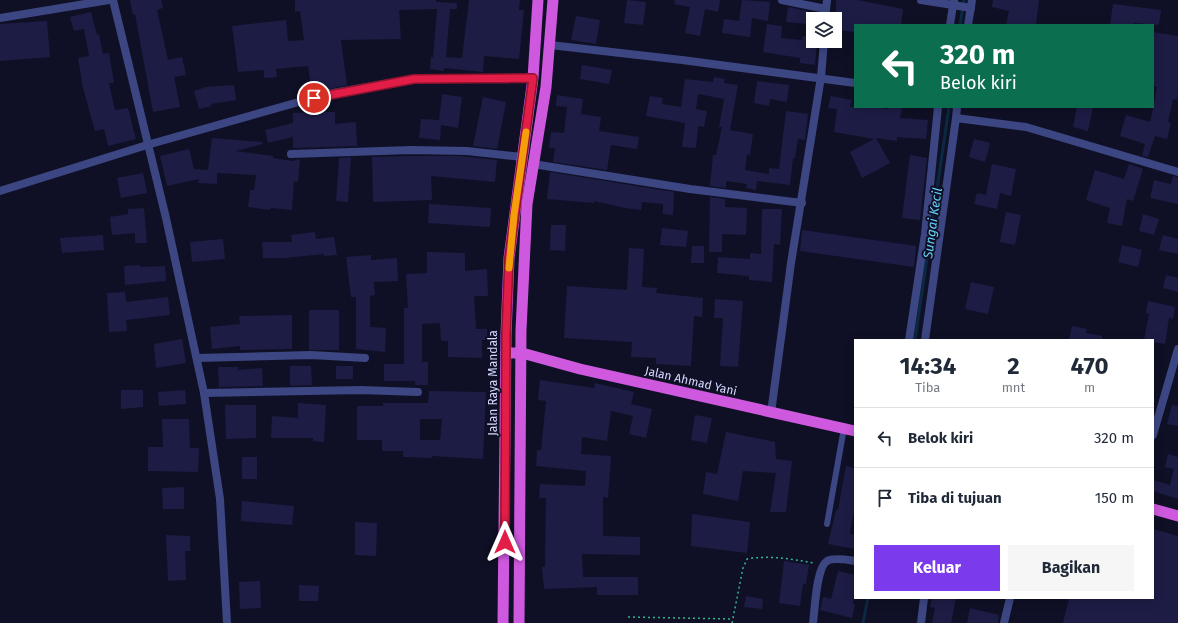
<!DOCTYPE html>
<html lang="id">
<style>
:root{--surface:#fff;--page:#f6f6f7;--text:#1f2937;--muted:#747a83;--line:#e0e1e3;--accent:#7c3aed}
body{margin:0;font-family:"Fira Sans",sans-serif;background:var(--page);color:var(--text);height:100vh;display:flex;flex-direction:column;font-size:15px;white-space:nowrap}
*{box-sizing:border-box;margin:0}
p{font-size:13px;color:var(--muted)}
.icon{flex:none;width:22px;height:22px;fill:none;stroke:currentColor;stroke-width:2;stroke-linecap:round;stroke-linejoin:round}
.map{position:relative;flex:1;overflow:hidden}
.side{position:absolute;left:854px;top:339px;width:300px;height:260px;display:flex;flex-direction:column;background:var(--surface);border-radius:0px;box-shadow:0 2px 10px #0003}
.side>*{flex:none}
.banner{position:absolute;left:854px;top:24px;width:300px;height:84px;border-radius:0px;box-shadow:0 2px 10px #0003;background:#0b6e4f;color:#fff;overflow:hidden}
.buttons{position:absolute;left:806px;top:12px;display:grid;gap:8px}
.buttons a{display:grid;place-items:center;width:36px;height:36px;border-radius:0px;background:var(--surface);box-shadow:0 2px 10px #0003;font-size:20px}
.pin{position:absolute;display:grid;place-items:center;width:34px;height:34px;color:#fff;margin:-17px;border:2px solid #fff;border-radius:50%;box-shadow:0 1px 4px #0007}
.me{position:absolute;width:44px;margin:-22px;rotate:0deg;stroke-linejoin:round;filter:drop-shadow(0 0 3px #0008)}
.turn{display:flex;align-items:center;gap:14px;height:84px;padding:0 20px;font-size:18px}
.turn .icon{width:52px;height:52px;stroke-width:2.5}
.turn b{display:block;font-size:28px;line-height:34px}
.eta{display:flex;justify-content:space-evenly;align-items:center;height:68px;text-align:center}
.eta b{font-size:24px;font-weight:700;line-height:28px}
.cta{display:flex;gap:8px;margin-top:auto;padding:8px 20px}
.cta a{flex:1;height:46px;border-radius:0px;background:var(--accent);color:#fff;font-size:16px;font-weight:700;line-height:46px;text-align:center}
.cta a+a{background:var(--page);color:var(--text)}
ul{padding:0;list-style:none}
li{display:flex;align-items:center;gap:12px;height:60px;padding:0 20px;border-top:1px solid var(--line)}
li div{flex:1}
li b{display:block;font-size:15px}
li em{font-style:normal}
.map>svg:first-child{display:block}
</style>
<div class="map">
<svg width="1178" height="623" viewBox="0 0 1178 623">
<rect width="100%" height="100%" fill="#0f1025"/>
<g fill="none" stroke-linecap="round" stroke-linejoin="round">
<g stroke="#0b2942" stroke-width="3">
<path d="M960 25 964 0"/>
<path d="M915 340 949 107"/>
<path d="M863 623 868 598"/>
</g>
</g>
<g fill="#1d1c45" fill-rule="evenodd">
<path d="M130 0H161L163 8 157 10 168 60 182 57 186 75 174 77 180 107 153 112 135 14 133 15Z"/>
<path d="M295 0H436V2L457 3V9H450L446 57 462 58 469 0H520L519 10H524L519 59 484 56 483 72 444 68V71L430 69 431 57 433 58 437 9 399 10 401 39 341 40 347 85 312 93 308 66 276 69 277 77 264 78V70L238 72 232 26 286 20 288 41 304 40 300 11 295 12Z"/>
<path d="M627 0 646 2 643 25 624 23Z"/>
<path d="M675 0H720L718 12 705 9 700 36 685 33 690 7 674 4Z"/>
<path d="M742 0 770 2 768 21 752 18 750 37 722 33 724 19 739 21Z"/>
<path d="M836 0H857L903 9 901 25H855V32L835 30Z"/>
<path d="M993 0H1039L1036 25H1006L1009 11 992 7Z"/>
<path d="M1113 4 1161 10 1159 25 1134 23 1133 25H1110Z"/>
<path d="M788 7 808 11 807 24 786 22Z"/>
<path d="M91 12 97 35 99 34 103 54 109 53 114 83H109L115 110 128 108 136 139 108 146 104 129 95 131 83 88 78 58 89 56 84 29 74 31 70 17Z"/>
<path d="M576 16 600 20 596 44 571 40Z"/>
<path d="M47 21 50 57 0 61V24Z"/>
<path d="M767 24 782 26 781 38 802 40 803 36 813 37V41H817L815 65 800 63V58L763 52Z"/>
<path d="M1153 32 1178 36V93L1177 100 1173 99 1168 122 1171 123 1167 139 1155 136 1148 157 1142 156 1145 144 1120 136 1126 115 1150 122 1151 118 1157 87 1153 86Z"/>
<path d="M582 65 612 70 609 84 580 79Z"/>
<path d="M714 77 725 79 724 83 738 85 730 130 753 134 750 155 747 154 745 170 769 174V168L779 169 786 111 808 114 805 140 798 139 795 158H793L790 185 757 181 756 190 746 188 747 184 726 181V188L710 186 713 155H716L722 127H719L724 99 698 94 696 109 707 111 704 127 698 126 696 148 682 147 685 123 646 116 650 96 663 98 662 104 681 107 685 79 713 82Z"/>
<path d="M757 81 789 85 787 102 770 99 769 106 754 103Z"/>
<path d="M234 85 236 100 211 104V106L199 109 194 91 206 87Z"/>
<path d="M442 94 462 97 458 128 441 125 440 140 419 138 421 119 439 120Z"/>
<path d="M557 95 583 99 581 114 601 117 599 131 639 137 637 149 611 145 607 170 553 162 555 148H549L551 132 564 133 567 107 556 106Z"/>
<path d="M831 96 852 100 850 107H875L888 109V107H902L900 118 928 120 926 139 897 137V141L876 138 890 163 862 178 850 152 874 139 834 132 837 109 828 108Z"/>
<path d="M483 97 506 102 497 149 473 146Z"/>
<path d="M1077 107H1093L1088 131 1073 127Z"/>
<path d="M313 112H335V124L356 122 357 146 293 148V137L268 143 265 130 293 123V113Z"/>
<path d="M212 138 262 142 263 144 235 151 273 156V158L292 161 300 159 298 182 294 181 292 210 271 208 270 210 248 207 250 190H254L256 175 217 173V184L198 183 199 179 167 186 160 156 189 149 194 169 208 170Z"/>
<path d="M974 139 990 143 985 162 969 157Z"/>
<path d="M910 155 927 158 920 220 902 218Z"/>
<path d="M411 156H460L497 160 495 182 431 176 432 200 373 202 372 157Z"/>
<path d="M351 157 348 202 336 201 339 158Z"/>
<path d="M992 164 1016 169 1011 196 1000 193 997 209 974 204 977 193 986 195Z"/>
<path d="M1129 164 1143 169 1133 201 1127 199 1122 226 1107 223 1110 208 1086 200 1095 170 1124 179Z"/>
<path d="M550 172 674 192 673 215 663 214V204L642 202 641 210 625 208 594 201V203L547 199Z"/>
<path d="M143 173 147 193 121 198 117 178Z"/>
<path d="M1173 176 1178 177V204L1150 198 1154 180 1171 184Z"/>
<path d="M710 197 725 199V207L747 208 746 235 722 234V252H709Z"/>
<path d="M429 204 491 208 490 227 428 223Z"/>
<path d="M144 208 147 243H135V233L112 235 110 217 128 214V209Z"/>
<path d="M762 209H782L780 245 774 244 772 282 749 280V276L717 273 718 257 750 259V253L761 254Z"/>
<path d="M1006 212 1021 215 1015 245 1000 242Z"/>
<path d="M1143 214 1159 219 1154 235 1139 231Z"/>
<path d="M551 225H566L565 251 550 250Z"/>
<path d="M662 228 688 231 686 247 660 245Z"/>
<path d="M802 230 916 246 914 267 800 251Z"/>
<path d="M315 232 316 239 334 237 337 255 324 256V254L284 258H263L262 242H292L291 235Z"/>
<path d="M103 235 104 250 62 253 60 238Z"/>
<path d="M1163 235 1178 239V254L1159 250Z"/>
<path d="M223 239 225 259 192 262 190 242Z"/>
<path d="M1122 245 1142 250 1138 267 1118 262Z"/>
<path d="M692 246H704V263H691Z"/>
<path d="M629 248 644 249 642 287 657 288 656 293 703 298 702 317 694 316 691 366 656 364V358L631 357 632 342 564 338 567 286 627 290Z"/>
<path d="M427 252 465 253V271L487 269 488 296H474L476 329H487V340H482V358L448 357V341H441L440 323 422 324V362H428V385H415V381H384V364H404V308H408L406 274 427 273Z"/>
<path d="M371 255V260L397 258 398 281 374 282 375 295 370 296V327L386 328 385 352 356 349V297H351L346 257Z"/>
<path d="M140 265V267L165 266 166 281 125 285 124 266Z"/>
<path d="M1166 275 1178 278V292L1163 288Z"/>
<path d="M971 282 994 287 988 314 965 309Z"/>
<path d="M125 292 126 302 168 297 170 315 126 320 127 331 109 332 107 293Z"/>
<path d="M715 299 743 301 738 367 720 366 723 318H714Z"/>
<path d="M1148 301 1175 307 1173 319 1169 318 1165 344 1153 342V340H1144L1149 314 1146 313Z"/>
<rect x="309" y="310" width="30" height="40"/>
<path d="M292 315V349L240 350V346L212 349 210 327 240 324 239 316Z"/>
<path d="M1072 326 1087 329 1086 333 1102 336V340H1069Z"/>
<path d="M182 339 186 363 156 368 154 344Z"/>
<path d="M290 366H311L312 385 290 386Z"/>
<rect x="336" y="366" width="17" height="13"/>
<path d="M218 367H238V370L262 368 263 386 219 387Z"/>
<path d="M540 380 594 388 595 383 634 392 631 404 652 409 646 438 629 434 633 416 611 411 607 441 582 437 581 454 611 456 608 498 603 497V536L640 537V555L582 554 583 577H638V595H597V587L544 589 542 567H545L546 498H539L540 484 585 486 586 471 536 466 537 450H541L546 401 538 400Z"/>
<path d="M121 390H143V407L121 409Z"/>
<path d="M185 390 186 404 159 406 158 392Z"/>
<path d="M429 391 486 392 483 459 432 456V458L403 457V451H382V440H357V406H383V403H428ZM420 419H442L440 440H420Z"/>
<path d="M298 403 326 405 324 442 313 441V438H271L272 416 298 418Z"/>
<path d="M225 405H256V438L226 439Z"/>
<path d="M1172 405 1178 406V426L1167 424Z"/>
<path d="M695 415 712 418 707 443 691 440Z"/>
<path d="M162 419H189L190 448H199L198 472 148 471V447H163Z"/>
<path d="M726 432 775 442 776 459 792 461 786 512H770L776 473 743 471 738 501 703 494 706 472 717 474Z"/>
<path d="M1168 454 1178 457V499L1153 491V480L1170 485 1174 469 1165 467Z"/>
<rect x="242" y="457" width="15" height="22"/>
<path d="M846 466 855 468V504L850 534 855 535V549L828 544 836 510H838Z"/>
<path d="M184 487V509H163L162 488Z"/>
<path d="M242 501 294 506 292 525 241 521Z"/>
<path d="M692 514 750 522 747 553 691 546Z"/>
<path d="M355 522 377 523 376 556 355 555Z"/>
<path d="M1153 529 1178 536V623H1063L1069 598H1153Z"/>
<path d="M166 535 190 536V551H185L186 580 168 581Z"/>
<path d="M784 561 809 565 806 584H803L800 606 779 603Z"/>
<path d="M838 571 855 575 853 604H855L852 618 820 610 823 597 831 599Z"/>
<path d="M260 581 261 608 240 609 239 582Z"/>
<path d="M299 585 319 586 318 601H299Z"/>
<path d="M746 596 763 599 762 609 744 607Z"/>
<path d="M932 598H956L951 623H932L935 608 930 607Z"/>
<path d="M970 608 999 615 998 623H967Z"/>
</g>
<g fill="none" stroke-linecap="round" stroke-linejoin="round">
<g stroke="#33b494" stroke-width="1.5" stroke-dasharray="2 3" stroke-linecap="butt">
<path d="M628 617 733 619"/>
<path d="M732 623 743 568 747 559C770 555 791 559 814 563"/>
</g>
<path stroke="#3c4682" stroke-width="6" d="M827 524 844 428"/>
<g stroke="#3c4682" stroke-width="8">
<path d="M113 0 166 218 204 393 220 499 227 623"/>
<path d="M782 0 826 9"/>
<path d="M921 0 953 5 950 25"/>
<path d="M954 1 953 5 971 8"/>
<path d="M0 18 109 0"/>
<path d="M825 19 827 0"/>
<path d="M968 25 972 0"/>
<path d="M550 45 682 60 855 83"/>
<path d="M956 118 957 107"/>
<path d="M291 154 411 150 467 151 522 157"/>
<path d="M533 164 690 189 802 203"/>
<path d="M0 191 147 145 327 94 414 79 533 78"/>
<path d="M909 340 925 234 938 107"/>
<path d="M925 340 956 118 1026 127 1178 172"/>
<path d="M197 358 311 355 365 358"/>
<path d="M204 393 360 390 418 392"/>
<path d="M771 413 791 263 821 77 824 41"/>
<path d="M1153 435 1178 349"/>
<path d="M813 623C815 609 816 568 827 561 834 557 848 560 855 561"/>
<path d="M921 623 924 598"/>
<path d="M1004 623 1010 598"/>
</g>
<g stroke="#ce59de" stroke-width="11">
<path d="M506 353H522L580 369 855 431"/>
<path d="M1153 509 1178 516"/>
<path d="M503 623 506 335 509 258 533 78 538 0"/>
<path d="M519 623 521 330 527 204 546 87 553 0"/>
</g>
</g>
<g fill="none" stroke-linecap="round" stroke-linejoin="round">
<g stroke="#92132f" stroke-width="10">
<path id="route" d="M314 98 414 79 533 78 509 258 506 335 505 542"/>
</g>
<use href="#route" stroke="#e11d48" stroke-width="7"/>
<path stroke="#f59e0b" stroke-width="7" d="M509 268 514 215 526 132"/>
</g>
<g text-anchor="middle" stroke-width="4" stroke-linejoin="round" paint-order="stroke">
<g font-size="12" fill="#d4d7fe" stroke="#0f1025">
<text transform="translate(691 381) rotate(13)" y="4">Jalan Ahmad Yani</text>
<text transform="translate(493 383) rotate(-90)" y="4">Jalan Raya Mandala</text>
</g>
<g font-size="13" font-style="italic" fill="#65d1fb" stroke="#0f1025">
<text transform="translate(932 223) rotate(-82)" y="5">Sungai Kecil</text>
</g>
</g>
</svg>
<div class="buttons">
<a><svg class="icon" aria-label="layers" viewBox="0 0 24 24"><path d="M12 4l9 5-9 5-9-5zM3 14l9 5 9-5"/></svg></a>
</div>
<div class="pin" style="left:314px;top:98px;background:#d93025"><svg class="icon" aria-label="arrive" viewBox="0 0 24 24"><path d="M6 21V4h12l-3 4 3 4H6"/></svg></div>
<svg class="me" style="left:505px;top:542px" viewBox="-20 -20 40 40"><path d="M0-17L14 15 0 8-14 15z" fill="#e11d48" stroke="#fff" stroke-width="4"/></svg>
<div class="banner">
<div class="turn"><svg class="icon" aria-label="left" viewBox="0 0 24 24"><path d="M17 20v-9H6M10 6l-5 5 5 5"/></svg><div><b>320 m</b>Belok kiri</div></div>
</div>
<section class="side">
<div class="eta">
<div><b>14:34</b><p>Tiba</p></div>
<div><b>2</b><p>mnt</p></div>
<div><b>470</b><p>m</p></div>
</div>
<ul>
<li><svg class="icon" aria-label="left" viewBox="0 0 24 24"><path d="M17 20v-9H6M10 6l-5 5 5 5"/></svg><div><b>Belok kiri</b></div><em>320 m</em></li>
<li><svg class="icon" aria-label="arrive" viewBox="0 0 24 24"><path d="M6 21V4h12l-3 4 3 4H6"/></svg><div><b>Tiba di tujuan</b></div><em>150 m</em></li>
</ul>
<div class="cta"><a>Keluar</a><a>Bagikan</a></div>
</section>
</div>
